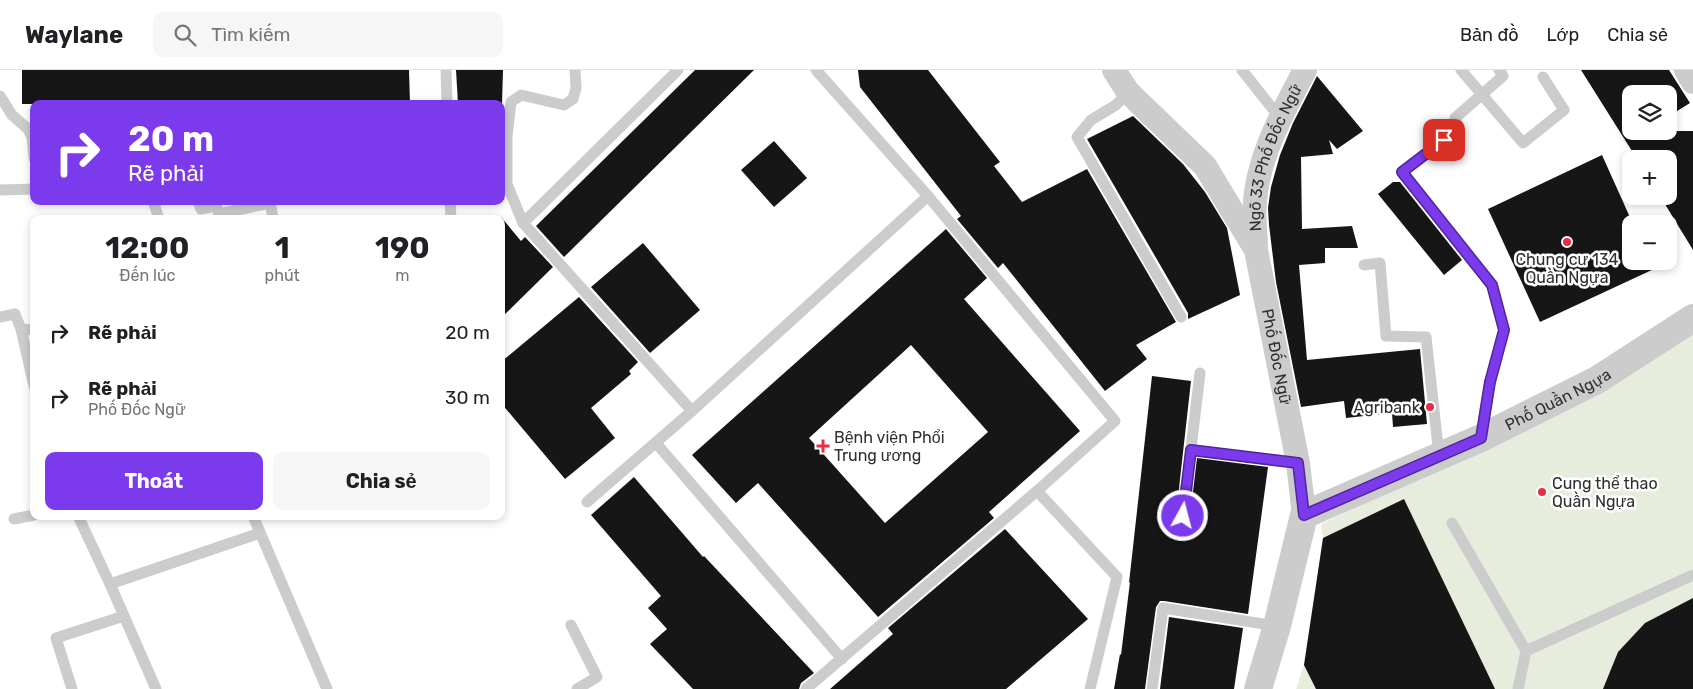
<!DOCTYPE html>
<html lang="vi">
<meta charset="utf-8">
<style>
:root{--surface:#fff;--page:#f6f6f6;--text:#202124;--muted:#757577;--line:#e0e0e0;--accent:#7c3aed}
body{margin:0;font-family:Rubik,sans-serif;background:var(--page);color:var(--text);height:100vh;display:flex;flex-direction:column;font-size:19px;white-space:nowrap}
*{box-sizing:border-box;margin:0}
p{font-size:16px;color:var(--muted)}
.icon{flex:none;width:28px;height:28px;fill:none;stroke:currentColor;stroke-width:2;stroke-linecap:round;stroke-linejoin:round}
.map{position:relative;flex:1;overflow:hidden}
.sheet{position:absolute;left:30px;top:145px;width:475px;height:305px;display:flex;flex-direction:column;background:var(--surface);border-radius:10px;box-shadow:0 2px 8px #0003}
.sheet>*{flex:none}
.top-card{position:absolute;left:30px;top:30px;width:475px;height:105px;border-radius:10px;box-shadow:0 2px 8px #0003;background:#7c3aed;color:#fff;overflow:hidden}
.buttons{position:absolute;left:1622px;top:15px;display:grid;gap:10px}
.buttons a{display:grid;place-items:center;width:55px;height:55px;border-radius:10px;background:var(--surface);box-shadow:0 2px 8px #0003;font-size:25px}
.pin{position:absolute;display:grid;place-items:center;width:42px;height:42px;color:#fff;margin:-21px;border-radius:10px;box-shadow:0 2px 8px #0006}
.me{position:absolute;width:55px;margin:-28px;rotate:7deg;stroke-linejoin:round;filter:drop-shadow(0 0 4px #0008)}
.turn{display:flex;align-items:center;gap:18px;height:105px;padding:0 15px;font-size:22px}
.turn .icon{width:65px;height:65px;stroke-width:2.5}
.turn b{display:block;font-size:35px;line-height:42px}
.eta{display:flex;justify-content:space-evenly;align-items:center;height:85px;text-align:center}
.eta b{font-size:30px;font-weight:700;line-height:35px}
.cta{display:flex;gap:10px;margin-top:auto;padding:10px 15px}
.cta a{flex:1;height:58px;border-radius:10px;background:var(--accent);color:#fff;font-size:20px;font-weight:700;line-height:58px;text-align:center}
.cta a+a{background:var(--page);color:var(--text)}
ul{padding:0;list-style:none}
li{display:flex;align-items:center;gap:15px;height:65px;padding:0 15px}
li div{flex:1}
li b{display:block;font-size:19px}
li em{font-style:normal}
header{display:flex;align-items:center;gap:30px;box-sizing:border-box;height:70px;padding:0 25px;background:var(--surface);border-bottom:1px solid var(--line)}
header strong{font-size:24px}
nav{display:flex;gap:28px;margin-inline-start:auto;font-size:18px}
.search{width:350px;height:45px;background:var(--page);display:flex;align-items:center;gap:12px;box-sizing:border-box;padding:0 18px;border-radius:10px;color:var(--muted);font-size:19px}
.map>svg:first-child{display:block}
</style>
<header>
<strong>Waylane</strong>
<div class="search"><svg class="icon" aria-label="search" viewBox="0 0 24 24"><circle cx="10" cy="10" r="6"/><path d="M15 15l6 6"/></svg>Tìm kiếm</div>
<nav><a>Bản đồ</a><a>Lớp</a><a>Chia sẻ</a></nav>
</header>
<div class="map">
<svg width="1693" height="619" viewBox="0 0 1693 619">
<rect width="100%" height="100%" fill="#fff"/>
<path fill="#e6eddd" d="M1693 262V619H1296L1304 595 1323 469 1321 454 1461 389Z"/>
<g fill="#161616" fill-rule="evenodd">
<path d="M22 0H409L410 34H22Z"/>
<path d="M456 0H503L502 34H458Z"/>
<path d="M695 0H754L564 187 536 156Z"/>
<path d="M858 0H928L1000 92 994 96 1022 132 1087 99 1176 252 1136 275 1147 289 1105 321 1003 193 998 198 957 149 961 146 860 17Z"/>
<path d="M1581 0H1669L1690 33 1669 46V24H1631V61H1693V180L1660 126H1669V89H1637Z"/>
<path d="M1317 6 1363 61 1337 79 1329 70 1333 84 1301 87 1302 159 1352 156 1358 178H1325V193L1299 195 1307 290 1420 279 1427 354 1393 357 1392 343 1346 348 1344 331 1301 337 1276 212 1269 155 1268 138 1271 117 1280 85 1293 53Z"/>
<path d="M1133 46 1183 94 1205 122 1227 158 1240 225 1188 249V243L1087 69Z"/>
<path d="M774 71 807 108 774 137 741 100Z"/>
<path d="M1602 85 1633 154H1631V191H1651L1654 199 1540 252 1488 139Z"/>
<path d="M1393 112H1400L1462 190 1444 205 1378 124Z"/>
<path d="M501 147 521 171 525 167 553 197 501 248Z"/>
<path d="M946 159 987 208 964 229 1080 361 989 442 994 448 878 547 758 413 736 433 692 385ZM911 275 988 362 885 453 809 368Z"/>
<path d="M643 173 700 240 650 283 591 217Z"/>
<path d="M579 227 638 292 629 301 631 304 591 338 615 368 565 409 501 333V292Z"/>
<path d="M1152 306 1191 311 1176 445 1178 452 1185 453 1190 447 1197 388 1268 397 1248 544 1164 531H1160L1156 537 1145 619H1114L1120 584 1121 585 1130 512 1129 513Z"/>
<path d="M634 407 703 487 704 486 814 603 801 613 799 619H693L650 574 667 559 648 538 661 526 591 445Z"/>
<path d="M1404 429 1495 619H1316L1304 595 1323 468Z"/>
<path d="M1005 459 1088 549 1006 619H830L893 564 888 558Z"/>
<path d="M1693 528V619H1603L1618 582 1645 553Z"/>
<path d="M1169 547 1243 558 1234 619H1160Z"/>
</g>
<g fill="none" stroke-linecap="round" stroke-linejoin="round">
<g stroke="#ccc" stroke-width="11">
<path d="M446 0 447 34"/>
<path d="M575 0 576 18 573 29 564 35 521 25 511 32 507 67V114L523 153 692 341"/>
<path d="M1242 0 1280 48"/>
<path d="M1461 0 1523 73 1564 40 1543 7"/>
<path d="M1128 22 1116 35 1091 50 1077 67 1181 247"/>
<path d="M0 26 12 45 28 59 32 67 34 88"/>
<path d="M0 120 34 119"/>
<path d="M153 131 159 149"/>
<path d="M198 131 201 139 216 136 221 149"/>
<path d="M450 131 451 149"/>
<path d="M219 144 270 133 273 147"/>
<path d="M523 153 678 0"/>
<path d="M1364 195 1380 193 1386 266 1426 267 1439 386"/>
<path d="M0 247 15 244 21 259 34 316"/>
<path d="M21 259 34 260"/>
<path d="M1481 367 1490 312 1504 260 1492 215 1402 102 1459 59 1455 48 1503 6 1499 0"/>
<path d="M656 373 842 589"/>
<path d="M1191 380 1298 393"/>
<path d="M1037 421 1117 507 1090 619"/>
<path d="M587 432 692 341 928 126 816 0"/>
<path d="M78 446 110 514 156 619"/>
<path d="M253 446 327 619"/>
<path d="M1183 446 1200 303"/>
<path d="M14 449 34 445"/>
<path d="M1452 453 1526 581"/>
<path d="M110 514 260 463"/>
<path d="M571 555 597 607 577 619"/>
<path d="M72 619 56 568 124 546"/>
<path d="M806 619 1037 421 1115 351 928 126"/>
<path d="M1152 619 1163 538 1277 556"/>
<path d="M1518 619 1526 581 1693 505"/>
</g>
<g stroke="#ccc" stroke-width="24">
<path id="s1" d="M1114 0 1128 22 1205 96 1256 180 1298 393 1304 445"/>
<path d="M1686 0 1693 12"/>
<path id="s2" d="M1256 178C1256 163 1253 147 1255 132 1258 86 1284 40 1305 0"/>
</g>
<path stroke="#ccc" stroke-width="28" id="s3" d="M1258 619 1277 556 1304 445 1481 368 1597 310 1693 248"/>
</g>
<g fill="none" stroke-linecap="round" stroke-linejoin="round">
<g stroke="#51269a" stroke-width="12">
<path id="route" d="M1183 446 1191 380 1298 393 1304 445 1481 368 1490 312 1504 260 1492 215 1402 102 1444 70"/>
</g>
<use href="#route" stroke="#7c3aed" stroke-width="9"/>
</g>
<g fill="#ea2d47" stroke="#fff" stroke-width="2">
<circle cx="1567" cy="172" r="5"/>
<circle cx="1430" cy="337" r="5"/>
<path d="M820.5 368.5h5v5h5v5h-5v5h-5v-5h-5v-5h5z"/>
<circle cx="1542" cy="422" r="5"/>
</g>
<g text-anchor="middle" stroke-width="5" stroke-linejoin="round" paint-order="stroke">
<g font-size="16" fill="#2f2f2f" stroke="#fff">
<text dy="6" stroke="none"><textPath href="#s2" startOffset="94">Ngõ 33 Phố Đốc Ngữ</textPath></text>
<text dy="6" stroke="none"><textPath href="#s1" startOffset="340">Phố Đốc Ngữ</textPath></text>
<text dy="6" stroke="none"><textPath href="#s3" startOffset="459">Phố Quần Ngựa</textPath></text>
</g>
<g font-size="16" fill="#2f2f2f" stroke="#fff" text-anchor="start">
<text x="1567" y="195" text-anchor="middle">Chung cư 134<tspan x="1567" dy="18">Quần Ngựa</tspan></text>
<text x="1420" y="343" text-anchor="end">Agribank</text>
<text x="834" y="373">Bệnh viện Phổi<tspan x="834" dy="18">Trung ương</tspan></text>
<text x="1552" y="419">Cung thể thao<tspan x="1552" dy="18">Quần Ngựa</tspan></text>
</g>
</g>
</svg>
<div class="buttons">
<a><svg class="icon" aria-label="layers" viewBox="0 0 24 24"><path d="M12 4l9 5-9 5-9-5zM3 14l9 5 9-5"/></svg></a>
<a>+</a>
<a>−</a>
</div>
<div class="pin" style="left:1444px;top:70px;background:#d93025"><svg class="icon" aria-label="arrive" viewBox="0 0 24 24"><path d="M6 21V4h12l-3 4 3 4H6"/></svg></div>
<svg class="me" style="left:1183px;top:446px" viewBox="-20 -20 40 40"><circle r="17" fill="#7c3aed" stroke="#fff" stroke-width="3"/><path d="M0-11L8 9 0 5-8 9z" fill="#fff"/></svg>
<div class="top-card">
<div class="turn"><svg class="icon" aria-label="right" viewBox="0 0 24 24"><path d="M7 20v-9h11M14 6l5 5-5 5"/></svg><div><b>20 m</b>Rẽ phải</div></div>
</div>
<section class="sheet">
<div class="eta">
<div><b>12:00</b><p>Đến lúc</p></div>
<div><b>1</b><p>phút</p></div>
<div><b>190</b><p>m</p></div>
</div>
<ul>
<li><svg class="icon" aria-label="right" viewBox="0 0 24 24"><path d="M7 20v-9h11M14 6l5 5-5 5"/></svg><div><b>Rẽ phải</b></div><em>20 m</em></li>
<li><svg class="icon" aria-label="right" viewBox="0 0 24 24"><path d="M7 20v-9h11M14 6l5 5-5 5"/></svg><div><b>Rẽ phải</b><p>Phố Đốc Ngữ</p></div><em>30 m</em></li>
</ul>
<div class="cta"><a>Thoát</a><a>Chia sẻ</a></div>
</section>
</div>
